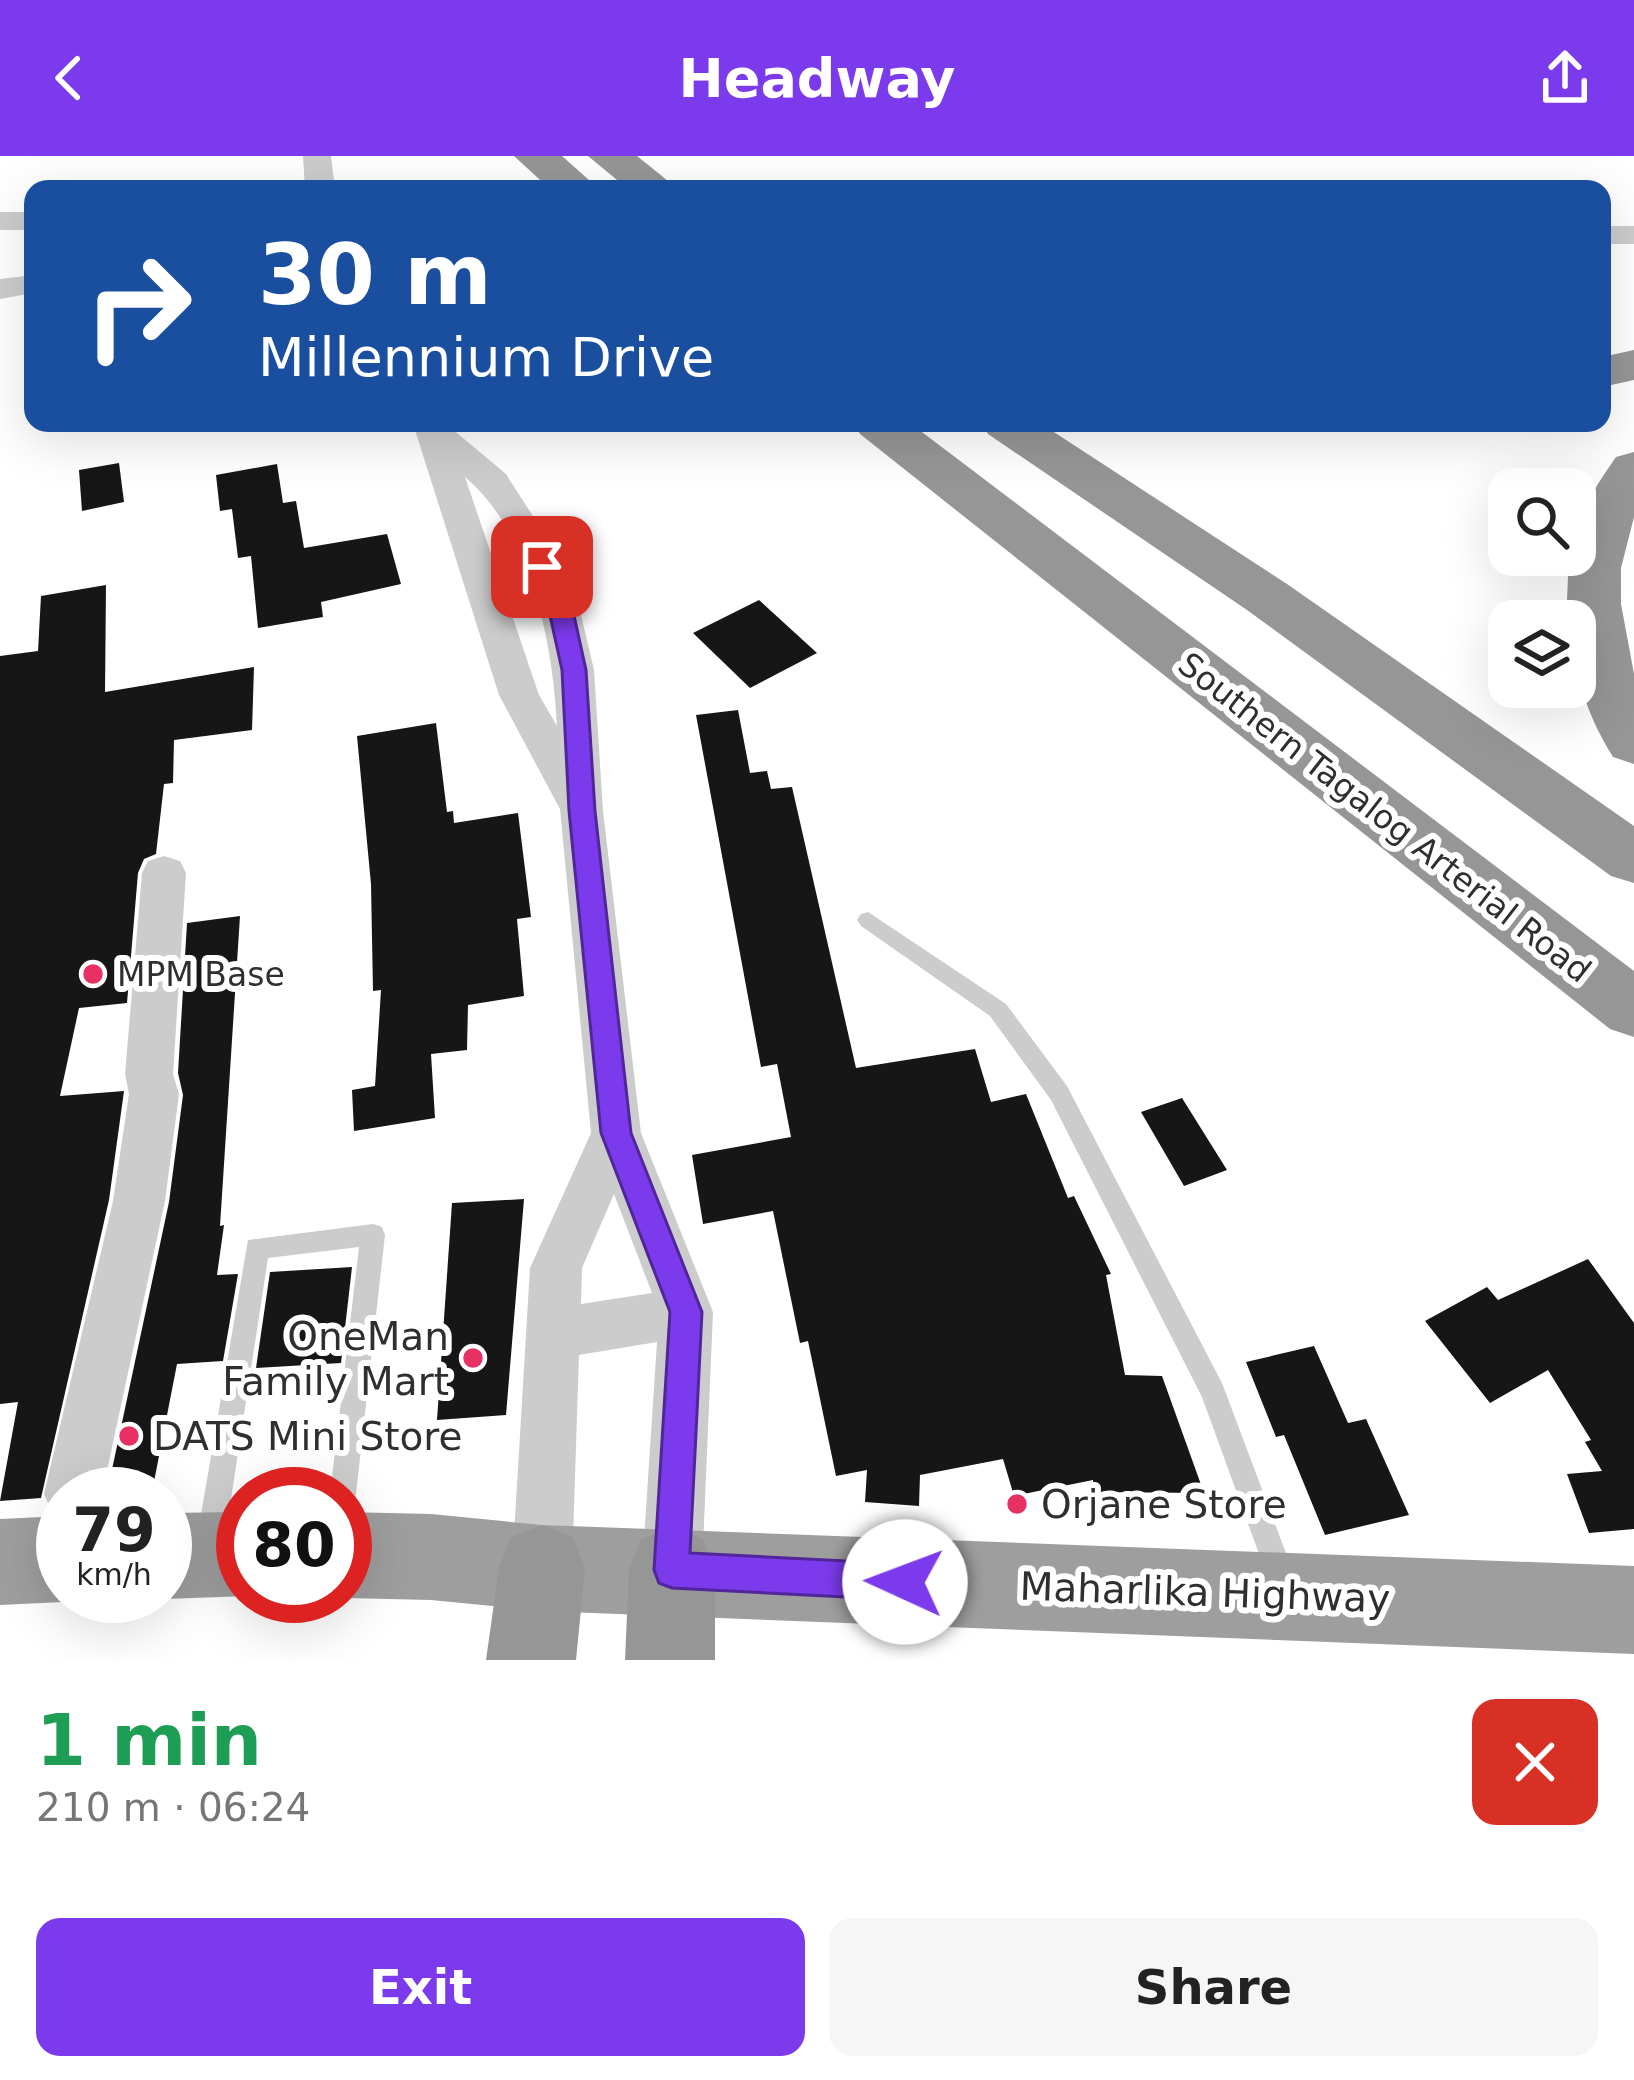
<!DOCTYPE html>
<meta charset="utf-8">
<style>
:root{--surface:#fff;--page:#f6f6f6;--text:#222;--muted:#767676;--accent:#7c3aed}
body{margin:0;font-family:"DejaVu Sans",sans-serif;background:var(--page);color:var(--text);height:100vh;display:flex;flex-direction:column;font-size:45px;white-space:nowrap}
*{box-sizing:border-box;margin:0}
p{font-size:39px;color:var(--muted)}
.icon{flex:none;width:66px;height:66px;fill:none;stroke:currentColor;stroke-width:2;stroke-linecap:round;stroke-linejoin:round}
.map{position:relative;height:1504px;overflow:hidden}
.details{display:flex;flex-direction:column;background:var(--surface);flex:1}
.details>*{flex:none}
.banner{position:absolute;left:24px;top:24px;width:1587px;height:252px;border-radius:24px;box-shadow:0 12px 48px #0002;background:#1a4fa0;color:#fff;overflow:hidden}
.controls{position:absolute;left:1488px;top:312px;display:grid;gap:24px}
.controls a{display:grid;place-items:center;width:108px;height:108px;border-radius:24px;background:var(--surface);box-shadow:0 12px 48px #0002;font-size:60px}
.speed{position:absolute;left:36px;top:1311px;display:flex;gap:24px;font-size:60px;font-weight:700;text-align:center}
.speed>*{display:grid;place-content:center;width:156px;height:156px;border-radius:50%;background:var(--surface);box-shadow:0 12px 48px #0002;line-height:1}
.speed small{font-size:30px;font-weight:400}
.speed .limit{border:18px solid #d22;background:#fff;color:#111}
.pin{position:absolute;display:grid;place-items:center;width:102px;height:102px;color:#fff;margin:-51px;border-radius:24px;box-shadow:0 6px 18px #0006}
.me{position:absolute;width:132px;margin:-66px;rotate:272deg;stroke-linejoin:round;filter:drop-shadow(0 0 9px #0008)}
.turn{display:flex;align-items:center;gap:42px;height:252px;padding:0 36px;font-size:54px}
.turn .icon{width:156px;height:156px;stroke-width:2.5}
.turn b{display:block;font-size:84px;line-height:102px}
.round{display:grid;place-items:center;flex:none;width:126px;height:126px;border-radius:24px;background:var(--page)}
.overview{display:flex;align-items:center;justify-content:space-between;height:204px;padding:0 36px}
h1{font-size:72px;font-weight:800;line-height:90px;color:#1e9e55}
.button{display:flex;gap:24px;margin-top:auto;padding:24px 36px}
.button a{flex:1;height:138px;border-radius:24px;background:var(--accent);color:#fff;font-size:48px;font-weight:800;line-height:138px;text-align:center}
.button a+a{background:var(--page);color:var(--text)}
header{display:flex;justify-content:space-between;align-items:center;height:156px;padding:0 36px;background:var(--accent);color:#fff;font-size:54px;font-weight:800}
.map>svg:first-child{display:block}
</style>
<header><svg class="icon" aria-label="back" viewBox="0 0 24 24"><path d="M15 5l-7 7 7 7"/></svg>Headway<svg class="icon" aria-label="share" viewBox="0 0 24 24"><path d="M12 15V3M7 8l5-5 5 5M5 13v7h14v-7"/></svg></header>
<div class="map">
<svg width="1634" height="1504" viewBox="0 0 1634 1504">
<rect width="100%" height="100%" fill="#fff"/>
<g fill="#161616">
<path d="M119 307 124 346 82 355 79 314Z"/>
<path d="M277 308 283 347 296 345 304 392 387 378 401 428 321 446 323 461 258 472 251 400 238 402 232 353 220 355 216 319Z"/>
<path d="M106 429 105 536 254 511 252 574 174 584 173 627 164 628 156 698 144 703 138 717 127 847 79 852 60 940 124 935 109 1044 41 1342 0 1345 18 1246 0 1248V500L38 495 41 440Z"/>
<path d="M759 444 817 497 750 532 693 477Z"/>
<path d="M738 554 750 617 767 615 771 633 792 631 856 912 975 893 991 946 1026 938 1068 1042 1074 1040 1111 1118 1106 1119 1125 1219 1162 1220 1204 1337 1094 1336 1093 1324 1014 1340 1003 1303 920 1319 919 1350 865 1346 867 1314 836 1320 808 1185 800 1187 773 1055 703 1068 692 999 791 981 777 908 761 911 696 559Z"/>
<path d="M436 567 447 656 453 655 454 667 518 657 531 761 517 763 524 840 468 849 467 894 431 898 435 962 354 975 352 934 375 930 381 834 373 835 371 728 357 580Z"/>
<path d="M240 760 220 1070 224 1069 217 1119 238 1118 223 1205 177 1208 152 1336 107 1337 169 1046 183 939 178 917 187 767Z"/>
<path d="M1182 942 1227 1014 1184 1030 1141 956Z"/>
<path d="M524 1043 506 1259 437 1264 452 1047Z"/>
<path d="M1588 1103 1634 1167V1373L1589 1377 1567 1318 1602 1315 1585 1286 1591 1284 1548 1214 1490 1247 1425 1165 1487 1131 1498 1144Z"/>
<path d="M352 1111 341 1207 256 1212 270 1116Z"/>
<path d="M1314 1190 1348 1267 1366 1263 1409 1359 1325 1379 1284 1279 1276 1281 1246 1206Z"/>
</g>
<g fill="none" stroke-linecap="round" stroke-linejoin="round">
<g fill="#ccc" fill-rule="evenodd">
<path d="M868 756 1006 848 1067 930 1222 1227 1295 1421 1291 1431 1281 1435 1271 1431 1202 1241 1051 944 990 860 861 770 857 764 861 758Z"/>
<path d="M373 1068 382 1071 385 1079 356 1338 353 1347 345 1351V1338H330L359 1091 268 1102 225 1382 221 1392 211 1396 201 1392 197 1382 248 1084Z"/>
</g>
<g fill="#ccc" fill-rule="evenodd">
<path d="M303 0H331L335 33H305Z"/>
<rect x="0" y="56" width="33" height="18"/>
<rect x="1602" y="70" width="32" height="18"/>
<path d="M33 119V137L0 143V123Z"/>
<path d="M419 267H445L506 318 543 376 578 446 594 514 603 655 641 977 713 1156 702 1414 693 1435 672 1444 651 1435 642 1414 657 1186 579 1199 572 1412 563 1433 542 1442 521 1433 512 1412 530 1112 591 977 560 653 499 539 415 274ZM465 321C532 378 553 488 557 570L539 539ZM614 1038 652 1137 581 1148 582 1112Z"/>
<path d="M164 700 180 705 186 717 173 918 179 938 165 1045 102 1338H63V1363L53 1358 44 1338 113 1045 129 938 125 918 142 717 148 705Z"/>
</g>
<g fill="#9e9e9e" fill-rule="evenodd">
<path d="M243 1356V1440H248L165 1443 157 1440H165V1357Z"/>
<path d="M345 1356 431 1358 542 1369 1634 1410V1498L542 1455 431 1444 345 1442 340 1440H345Z"/>
<path d="M63 1360V1440H78L63 1446 0 1449V1363Z"/>
</g>
<g fill="#969696" fill-rule="evenodd">
<path d="M514 0H562L599 33H550Z"/>
<path d="M588 0H637L678 33H628Z"/>
<path d="M1634 194V224L1602 231V201Z"/>
<path d="M853 267H910L1634 815V881L1610 873 860 278Z"/>
<path d="M981 267H1040L1287 428 1634 670V727L1611 720 1247 454 988 278Z"/>
<path d="M1634 296V361L1621 412V448L1634 518V608L1613 601C1584 553 1575 521 1575 465H1566L1569 399H1575C1575 360 1594 333 1616 301Z"/>
<path d="M542 1369 573 1381 585 1412 576 1504H486L499 1412 511 1381Z"/>
<path d="M672 1371 703 1383 715 1414V1504H625L629 1414 641 1383Z"/>
</g>
</g>
<path fill="#7c3aed" stroke="#51269a" stroke-width="3" d="M542 404 550 406 571 446 586 514 595 655 631 977 702 1156 690 1397 905 1408 918 1413 923 1426 918 1439 905 1444 672 1432 659 1427 654 1414 670 1156 601 977 569 655 562 514 547 446 530 411Z"/>
<g fill="#e83064" stroke="#fff" stroke-width="4.5">
<circle cx="93" cy="818" r="12"/>
<circle cx="473" cy="1202" r="12"/>
<circle cx="129" cy="1280" r="12"/>
<circle cx="1017" cy="1348" r="12"/>
</g>
<g text-anchor="middle" stroke-width="12" stroke-linejoin="round" paint-order="stroke">
<g font-size="33" fill="#2f2f2f" stroke="#fff">
<text transform="translate(1385 661) rotate(38)" y="12">Southern Tagalog Arterial Road</text>
</g>
<g font-size="33" fill="#2f2f2f" stroke="#fff" text-anchor="start">
<text x="117" y="830">MPM Base</text>
</g>
<g font-size="39" fill="#2f2f2f" stroke="#fff" text-anchor="start">
<text x="449" y="1194" text-anchor="end">OneMan<tspan x="449" dy="45">Family Mart</tspan></text>
<text x="153" y="1294">DATS Mini Store</text>
<text x="1041" y="1362">Orjane Store</text>
</g>
<g font-size="39" fill="#2f2f2f" stroke="#fff">
<text transform="translate(1205 1436) rotate(2)" y="14">Maharlika Highway</text>
</g>
</g>
</svg>
<div class="controls">
<a><svg class="icon" aria-label="search" viewBox="0 0 24 24"><circle cx="10" cy="10" r="6"/><path d="M15 15l6 6"/></svg></a>
<a><svg class="icon" aria-label="layers" viewBox="0 0 24 24"><path d="M12 4l9 5-9 5-9-5zM3 14l9 5 9-5"/></svg></a>
</div>
<div class="speed"><div>79<small>km/h</small></div><div class="limit">80</div></div>
<div class="pin" style="left:542px;top:411px;background:#d93025"><svg class="icon" aria-label="arrive" viewBox="0 0 24 24"><path d="M6 21V4h12l-3 4 3 4H6"/></svg></div>
<svg class="me" style="left:905px;top:1426px" viewBox="-20 -20 40 40"><circle r="19" fill="#fff"/><path d="M0-13L10 11 0 6-10 11z" fill="#7c3aed"/></svg>
<div class="banner">
<div class="turn"><svg class="icon" aria-label="right" viewBox="0 0 24 24"><path d="M7 20v-9h11M14 6l5 5-5 5"/></svg><div><b>30 m</b>Millennium Drive</div></div>
</div>
</div>
<section class="details">
<div class="overview"><div><h1>1 min</h1><p>210 m · 06:24</p></div><a class="round" style="background:#d93025;color:#fff"><svg class="icon" aria-label="close" viewBox="0 0 24 24"><path d="M6 6l12 12M18 6L6 18"/></svg></a></div>
<div class="button"><a>Exit</a><a>Share</a></div>
</section>
